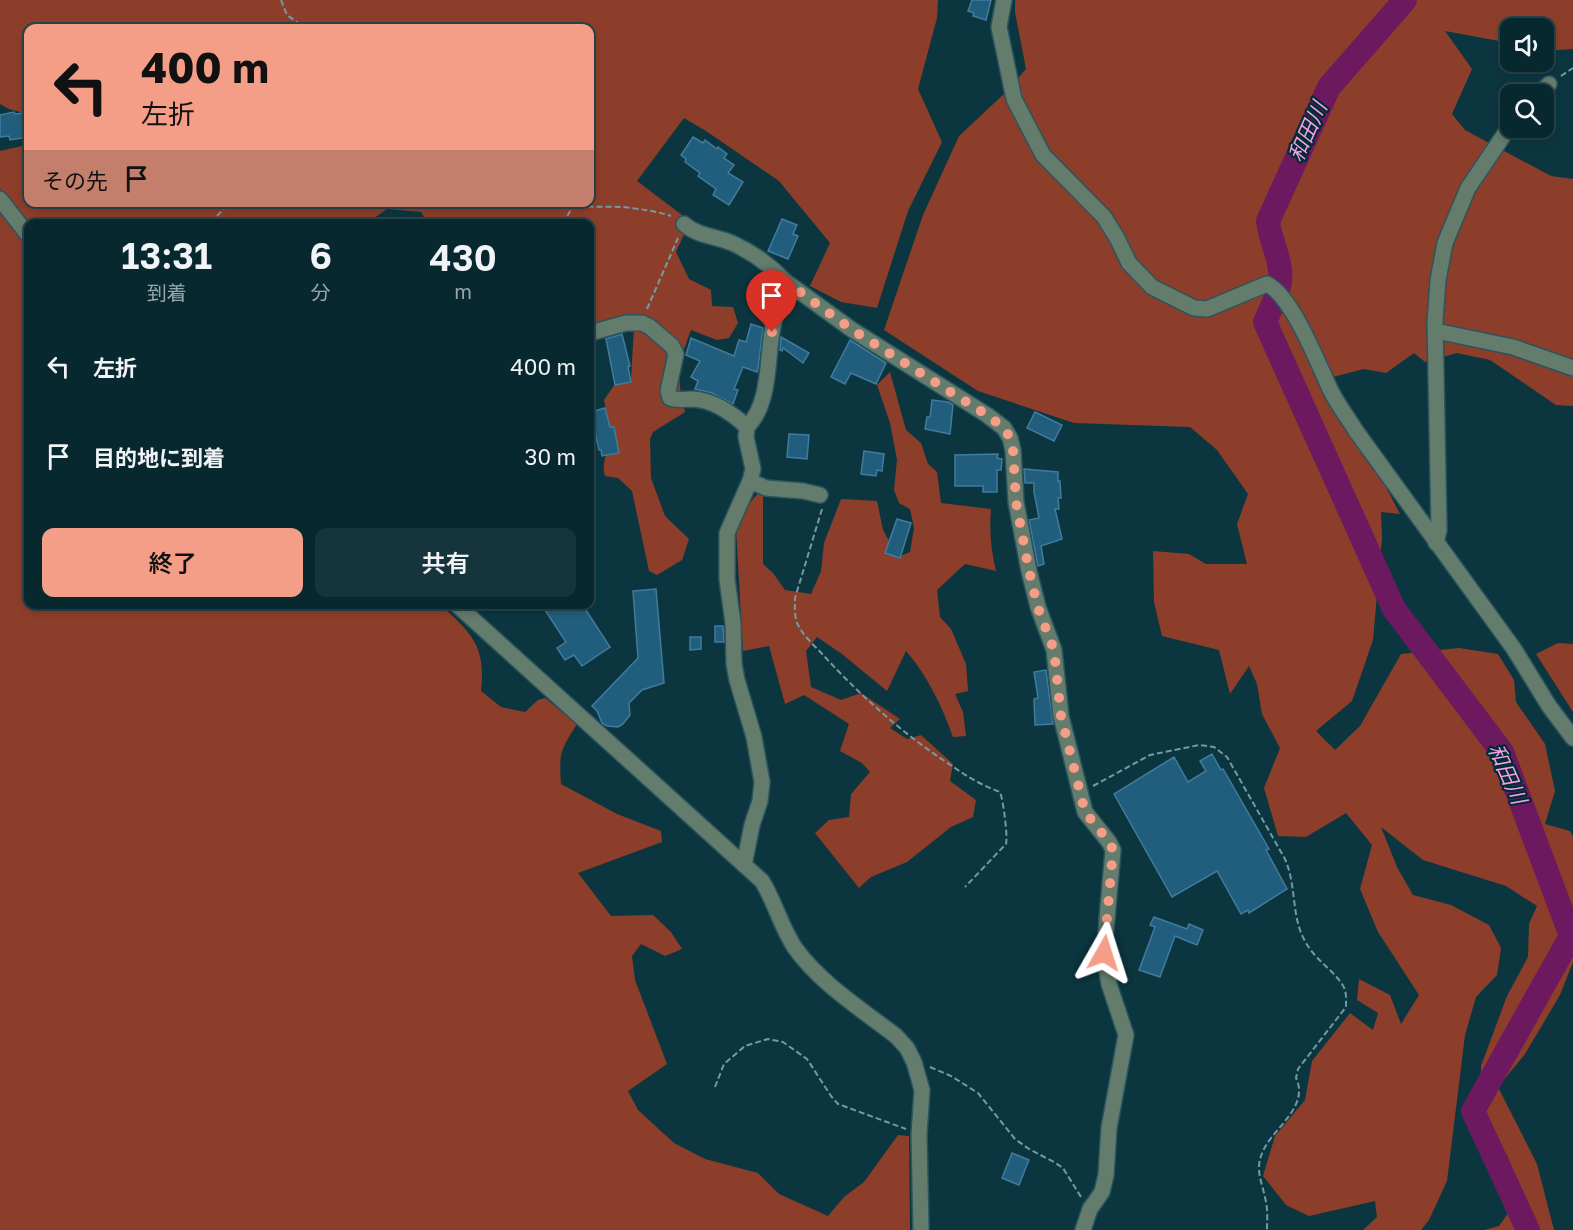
<!DOCTYPE html>
<html lang="ja">
<meta charset="utf-8">
<style>
:root{--surface:#082830;--page:#16343c;--text:#f1f3f6;--muted:#98a6ab;--line:#29444c;--accent:#f49e87}
body{margin:0;font-family:"Golos Text","Noto Sans JP",sans-serif;background:var(--page);color:var(--text);height:100vh;display:flex;flex-direction:column;font-size:22px;white-space:nowrap}
*{box-sizing:border-box;margin:0}
p{font-size:20px;color:var(--muted)}
.icon{flex:none;width:33px;height:33px;fill:none;stroke:currentColor;stroke-width:2;stroke-linecap:round;stroke-linejoin:round}
.map{position:relative;flex:1;overflow:hidden}
.side{position:absolute;left:24px;top:219px;width:570px;height:390px;display:flex;flex-direction:column;background:var(--surface);border-radius:12px;box-shadow:0 3px 9px #0003,0 0 0 2px var(--line)}
.side>*{flex:none}
.hud{position:absolute;left:24px;top:24px;width:570px;height:183px;border-radius:12px;box-shadow:0 3px 9px #0003,0 0 0 2px var(--line);background:#f49e87;color:#111;overflow:hidden}
.tools{position:absolute;left:1500px;top:18px;display:grid;gap:12px}
.tools a{display:grid;place-items:center;width:54px;height:54px;border-radius:12px;background:var(--surface);box-shadow:0 3px 9px #0003,0 0 0 2px var(--line);font-size:30px}
.pin{position:absolute;display:grid;place-items:center;width:51px;height:51px;color:#fff;margin:-62px -26px;border-radius:50% 50% 50% 0;rotate:-45deg;box-shadow:0 0 6px #0007}
.pin .icon{rotate:45deg}
.me{position:absolute;width:66px;margin:-33px;rotate:6deg;stroke-linejoin:round;filter:drop-shadow(0 0 4px #0008)}
.turn{display:flex;align-items:center;gap:21px;height:126px;padding:0 18px;font-size:27px}
.turn .icon{width:78px;height:78px;stroke-width:2.5}
.turn b{display:block;font-size:42px;line-height:51px}
.then{display:flex;align-items:center;height:57px;padding:0 18px;background:#0003;gap:12px;font-size:22px}
.eta{display:flex;justify-content:space-evenly;align-items:center;height:102px;text-align:center}
.eta b{font-size:36px;font-weight:600;line-height:42px}
.primary-button{display:flex;gap:12px;margin-top:auto;padding:12px 18px}
.primary-button a{flex:1;height:69px;border-radius:12px;background:var(--accent);color:#111;font-size:24px;font-weight:600;line-height:69px;text-align:center}
.primary-button a+a{background:var(--page);color:var(--text)}
ul{padding:0;list-style:none}
li{display:flex;align-items:center;gap:18px;height:90px;padding:0 18px}
li div{flex:1}
li b{display:block;font-size:22px}
li em{font-style:normal}
.map>svg:first-child{display:block}
</style>
<div class="map">
<svg width="1573" height="1230" viewBox="0 0 1573 1230">
<rect width="100%" height="100%" fill="#0b3640"/>
<g fill="#8c3e2a">
<path d="M0 0H938L937 18 918 89 942 142 908 211 877 308 841 302 810 286 830 243 779 181 706 131 684 118 637 181 690 221 676 252 689 279 711 290 712 306 733 307 738 323 729 338 717 340 691 330C678 364 676 376 685 412L653 432 650 439 651 478 665 516 689 539 682 560 657 575 649 571 632 491 618 478 605 476C601 462 607 453 613 441L604 400 615 384 631 380 634 326 590 337V224L427 223 421 212 387 209 366 224H28L0 189V151L22 146 28 143V202H590V28H28V114L9 109 0 104Z"/>
<path d="M1015 0H1573V49L1544 51V28H1510V43L1445 31 1472 69 1452 114 1465 130 1551 176 1573 179V406L1556 405 1490 360 1457 353 1425 362 1414 353 1386 373 1364 369 1329 378 1400 514 1381 512 1382 538 1373 640 1352 701 1316 731 1335 750 1360 726 1401 654 1459 648 1498 654 1514 680 1516 702 1545 744 1555 791 1545 824 1570 831 1573 837V962L1560 995 1525 1054 1498 1087 1537 1164 1554 1230H1484L1499 1226 1514 1205 1508 1157 1481 1117V1066L1507 996 1528 957 1529 924 1537 906 1506 886 1423 860 1381 827 1397 867 1413 895 1451 905 1489 925 1501 948 1497 975 1476 997 1465 1035 1447 1181 1429 1220 1421 1230H1363L1377 1217 1375 1201 1309 1216 1286 1205 1263 1176 1275 1136 1305 1100 1312 1061 1350 1013 1373 1030 1378 1013 1357 1000 1359 979 1390 995 1401 1024 1419 995 1378 932 1360 889 1372 845 1346 813 1306 837 1278 836 1264 788 1280 748 1262 714 1257 684 1249 666 1230 694 1219 650 1162 636 1154 602 1153 551 1189 554 1206 564H1247L1237 524 1248 494 1217 450 1190 427 1074 423 978 391 884 330 923 215 959 136 1006 92 1026 69 1015 12Z"/>
<path d="M0 211 28 245V604L441 605C472 634 486 646 481 691L501 707 525 712 538 700 545 698 577 724C560 751 559 753 561 784L617 814 661 831 662 842 578 873 611 916 653 915 671 932 682 949 665 956 641 944 632 956 635 980 667 1064 628 1091 638 1110 674 1143 705 1159 758 1173 779 1194 828 1216 844 1197 864 1182 898 1135 909 1136 910 1230H0Z"/>
<path d="M890 372 906 430 921 443 928 464 937 472 941 503 991 509C989 531 991 550 996 571L965 564 937 590 940 617 951 629 966 664 968 691 955 694 963 712 966 736 953 737C942 706 927 675 906 651L887 691 842 654 817 637 806 651 811 687 841 700 861 693 900 719 890 728 907 739 921 735 953 764 950 781 976 800 973 817 951 827 907 862 871 877 859 888 815 833 829 820 849 817 851 794 870 772 862 763 840 751 849 724 804 695 785 704 769 646 743 651 736 529 745 508 763 488V564L773 573 785 590 811 594 821 571 824 543 841 499 877 501 883 530 898 557 910 552 914 528 910 509 899 503 894 490 897 460 890 423 877 385Z"/>
<path d="M1558 643 1573 644V712L1536 654Z"/>
</g>
<g fill="none" stroke-linecap="round" stroke-linejoin="round">
<g stroke="#6d195f" stroke-width="24">
<path d="M1279 286C1285 266 1270 242 1268 221L1329 87 1405 0"/>
<path d="M1276 297 1265 322 1394 609 1502 752 1571 936 1473 1111 1528 1230"/>
</g>
</g>
<g fill="#215e7e" stroke="#417b9d" stroke-width="1.5">
<path d="M972 0H991L986 20 973 16 974 13 968 11Z"/>
<path d="M14 112 15 114 23 113 25 125H28V137L10 140 9 136 0 137V115Z"/>
<path d="M693 137 703 143 705 140 717 149 718 147 727 154 724 158 734 165 728 173 743 182 729 205 713 195 716 189 698 176 700 173 685 162 686 159 681 155Z"/>
<path d="M782 219 797 225 793 234 798 236 788 259 768 251Z"/>
<path d="M751 324 763 328 758 368 757 372 743 367 734 389 738 390 733 404 712 393 695 389 698 381 691 377 700 361 686 355 691 338 734 356 739 340 746 342Z"/>
<path d="M622 334 630 366 628 367 631 382 615 385 606 339Z"/>
<path d="M781 337 809 353 803 363 783 348 782 351 780 350Z"/>
<path d="M850 340 886 363 876 384 851 373 845 384 831 377Z"/>
<path d="M932 400 948 402 953 405 950 434 925 429 927 417H930Z"/>
<path d="M605 408 610 427H614L619 453 602 456 601 450H599L591 415 595 414 594 411Z"/>
<path d="M1035 412 1062 425 1054 441 1027 428Z"/>
<path d="M789 434 809 435 807 459 787 457Z"/>
<path d="M864 451 884 454 882 471 877 470 876 476 861 474Z"/>
<path d="M998 454 997 458 1002 459 1001 470H997V492H983V486H955V455Z"/>
<path d="M1024 469 1058 472V481H1060L1061 498H1058L1059 509H1055L1062 539 1041 546 1044 564 1038 566 1029 520 1039 518 1034 492V483H1025Z"/>
<path d="M897 519 911 523 900 558 885 553Z"/>
<path d="M656 589 664 683 642 690 629 703 630 715 623 724 618 727 607 726 602 723 597 711 592 706 638 658 633 591Z"/>
<path d="M541 604H582L610 647 582 666 574 655 565 660 557 648 566 642Z"/>
<path d="M715 626H723L724 642H715Z"/>
<path d="M690 637H701V649L690 650Z"/>
<path d="M1046 670 1053 724 1035 725 1034 699 1038 698 1034 672Z"/>
<path d="M1212 754 1221 770 1223 769 1269 849 1266 850 1287 889 1249 913 1248 910 1241 914 1217 871 1172 897 1114 794 1174 757 1188 782 1206 771 1200 761Z"/>
<path d="M1154 917 1187 929 1189 924 1203 930 1197 945 1175 936 1160 977 1139 970 1155 927 1150 925Z"/>
<path d="M1012 1153 1029 1160 1019 1185 1002 1178Z"/>
</g>
<g fill="none" stroke-linecap="round" stroke-linejoin="round">
<g stroke="#2a545e" stroke-width="18">
<g id="minor">
<path d="M1004 0 999 27 1014 99 1043 155 1104 217 1117 238 1129 263 1152 287 1194 308 1207 309 1267 284C1293 297 1318 364 1331 391 1338 405 1348 418 1356 431L1514 649 1549 706 1573 738"/>
<path d="M1539 94 1549 84"/>
<path d="M0 199 28 235"/>
<path d="M684 224C697 236 716 236 732 243 752 252 770 265 785 281 779 298 775 315 772 332 767 362 770 404 747 427L746 437 753 469 750 481 727 533V579L733 623 734 664 737 680 754 737 762 782 760 801 752 825 744 865"/>
<path d="M785 281 851 329 987 415 1004 428 1010 438 1013 450 1016 502 1029 571 1038 607 1054 650 1061 716 1085 812 1109 842 1113 850 1104 953 1109 984 1126 1035 1109 1128 1106 1175 1102 1192 1090 1209 1083 1230"/>
<path d="M1436 331 1513 347 1573 368"/>
<path d="M590 333 626 323H642L650 327 672 346 676 354 668 391 670 398C678 401 684 399 693 399 714 400 732 413 747 427"/>
<path d="M750 481 766 488 803 491 820 495"/>
<path d="M1436 543 1439 530 1435 322 1438 280 1445 243 1468 188 1510 126"/>
<path d="M456 604 762 881C775 902 781 927 795 948 821 984 861 1009 896 1036L907 1048 914 1062 922 1090 919 1135 921 1230"/>
</g>
</g>
<g stroke="#729aa4" stroke-width="2" stroke-dasharray="6 3" stroke-linecap="butt">
<path d="M281 0 287 15 305 28"/>
<path d="M1561 76 1573 68"/>
<path d="M570 202C587 209 606 206 623 207 640 209 656 211 671 216"/>
<path d="M213 224 217 216 230 202"/>
<path d="M563 224 574 204"/>
<path d="M647 309 678 238"/>
<path d="M822 509 795 598C795 607 794 617 798 625 804 637 816 647 825 657 860 695 900 731 943 760 962 773 978 784 1000 792 1003 799 1008 836 1006 844L965 887"/>
<path d="M1093 786 1150 755 1199 745 1214 747 1227 757 1285 859C1297 887 1291 917 1305 941 1315 960 1332 969 1342 984 1347 991 1346 999 1346 1007L1298 1069 1296 1078C1309 1105 1277 1126 1265 1147 1253 1169 1262 1180 1266 1202 1268 1211 1267 1221 1267 1230"/>
<path d="M930 1067 951 1076 978 1093 1015 1139 1029 1149 1054 1162 1063 1168 1081 1197"/>
<path d="M715 1087 724 1064 745 1046 768 1039 783 1042 807 1059 831 1096 838 1104 906 1129"/>
</g>
<use href="#minor" stroke="#647c6c" stroke-width="15"/>
</g>
<g fill="none" stroke-linecap="round" stroke-linejoin="round">
<path stroke="#f49e87" stroke-width="10" stroke-dasharray="0 18" d="M772 332 779 298 785 281 851 329 987 415 1004 428 1010 438 1013 450 1016 502 1029 571 1038 608 1054 650 1061 716 1085 812 1109 842 1113 850 1104 953"/>
</g>
<g text-anchor="middle" stroke-width="4.5" stroke-linejoin="round" paint-order="stroke">
<g font-size="21" font-style="italic" fill="#f99fe4" stroke="#002c35">
<text transform="translate(1308 132) rotate(-66)" y="7">和田川</text>
<text transform="translate(1507 774) rotate(66)" y="7">和田川</text>
</g>
</g>
</svg>
<div class="tools">
<a><svg class="icon" aria-label="sound" viewBox="0 0 24 24"><path d="M4 9h4l5-4v14l-5-4H4zM17 9q2 3 0 6"/></svg></a>
<a><svg class="icon" aria-label="search" viewBox="0 0 24 24"><circle cx="10" cy="10" r="6"/><path d="M15 15l6 6"/></svg></a>
</div>
<div class="pin" style="left:772px;top:332px;background:#d93025"><svg class="icon" aria-label="arrive" viewBox="0 0 24 24"><path d="M6 21V4h12l-3 4 3 4H6"/></svg></div>
<svg class="me" style="left:1104px;top:953px" viewBox="-20 -20 40 40"><path d="M0-17L14 15 0 8-14 15z" fill="#f49e87" stroke="#fff" stroke-width="4"/></svg>
<div class="hud">
<div class="turn"><svg class="icon" aria-label="left" viewBox="0 0 24 24"><path d="M17 20v-9H6M10 6l-5 5 5 5"/></svg><div><b>400 m</b>左折</div></div>
<div class="then">その先<svg class="icon" aria-label="arrive" viewBox="0 0 24 24"><path d="M6 21V4h12l-3 4 3 4H6"/></svg></div>
</div>
<section class="side">
<div class="eta">
<div><b>13:31</b><p>到着</p></div>
<div><b>6</b><p>分</p></div>
<div><b>430</b><p>m</p></div>
</div>
<ul>
<li><svg class="icon" aria-label="left" viewBox="0 0 24 24"><path d="M17 20v-9H6M10 6l-5 5 5 5"/></svg><div><b>左折</b></div><em>400 m</em></li>
<li><svg class="icon" aria-label="arrive" viewBox="0 0 24 24"><path d="M6 21V4h12l-3 4 3 4H6"/></svg><div><b>目的地に到着</b></div><em>30 m</em></li>
</ul>
<div class="primary-button"><a>終了</a><a>共有</a></div>
</section>
</div>
